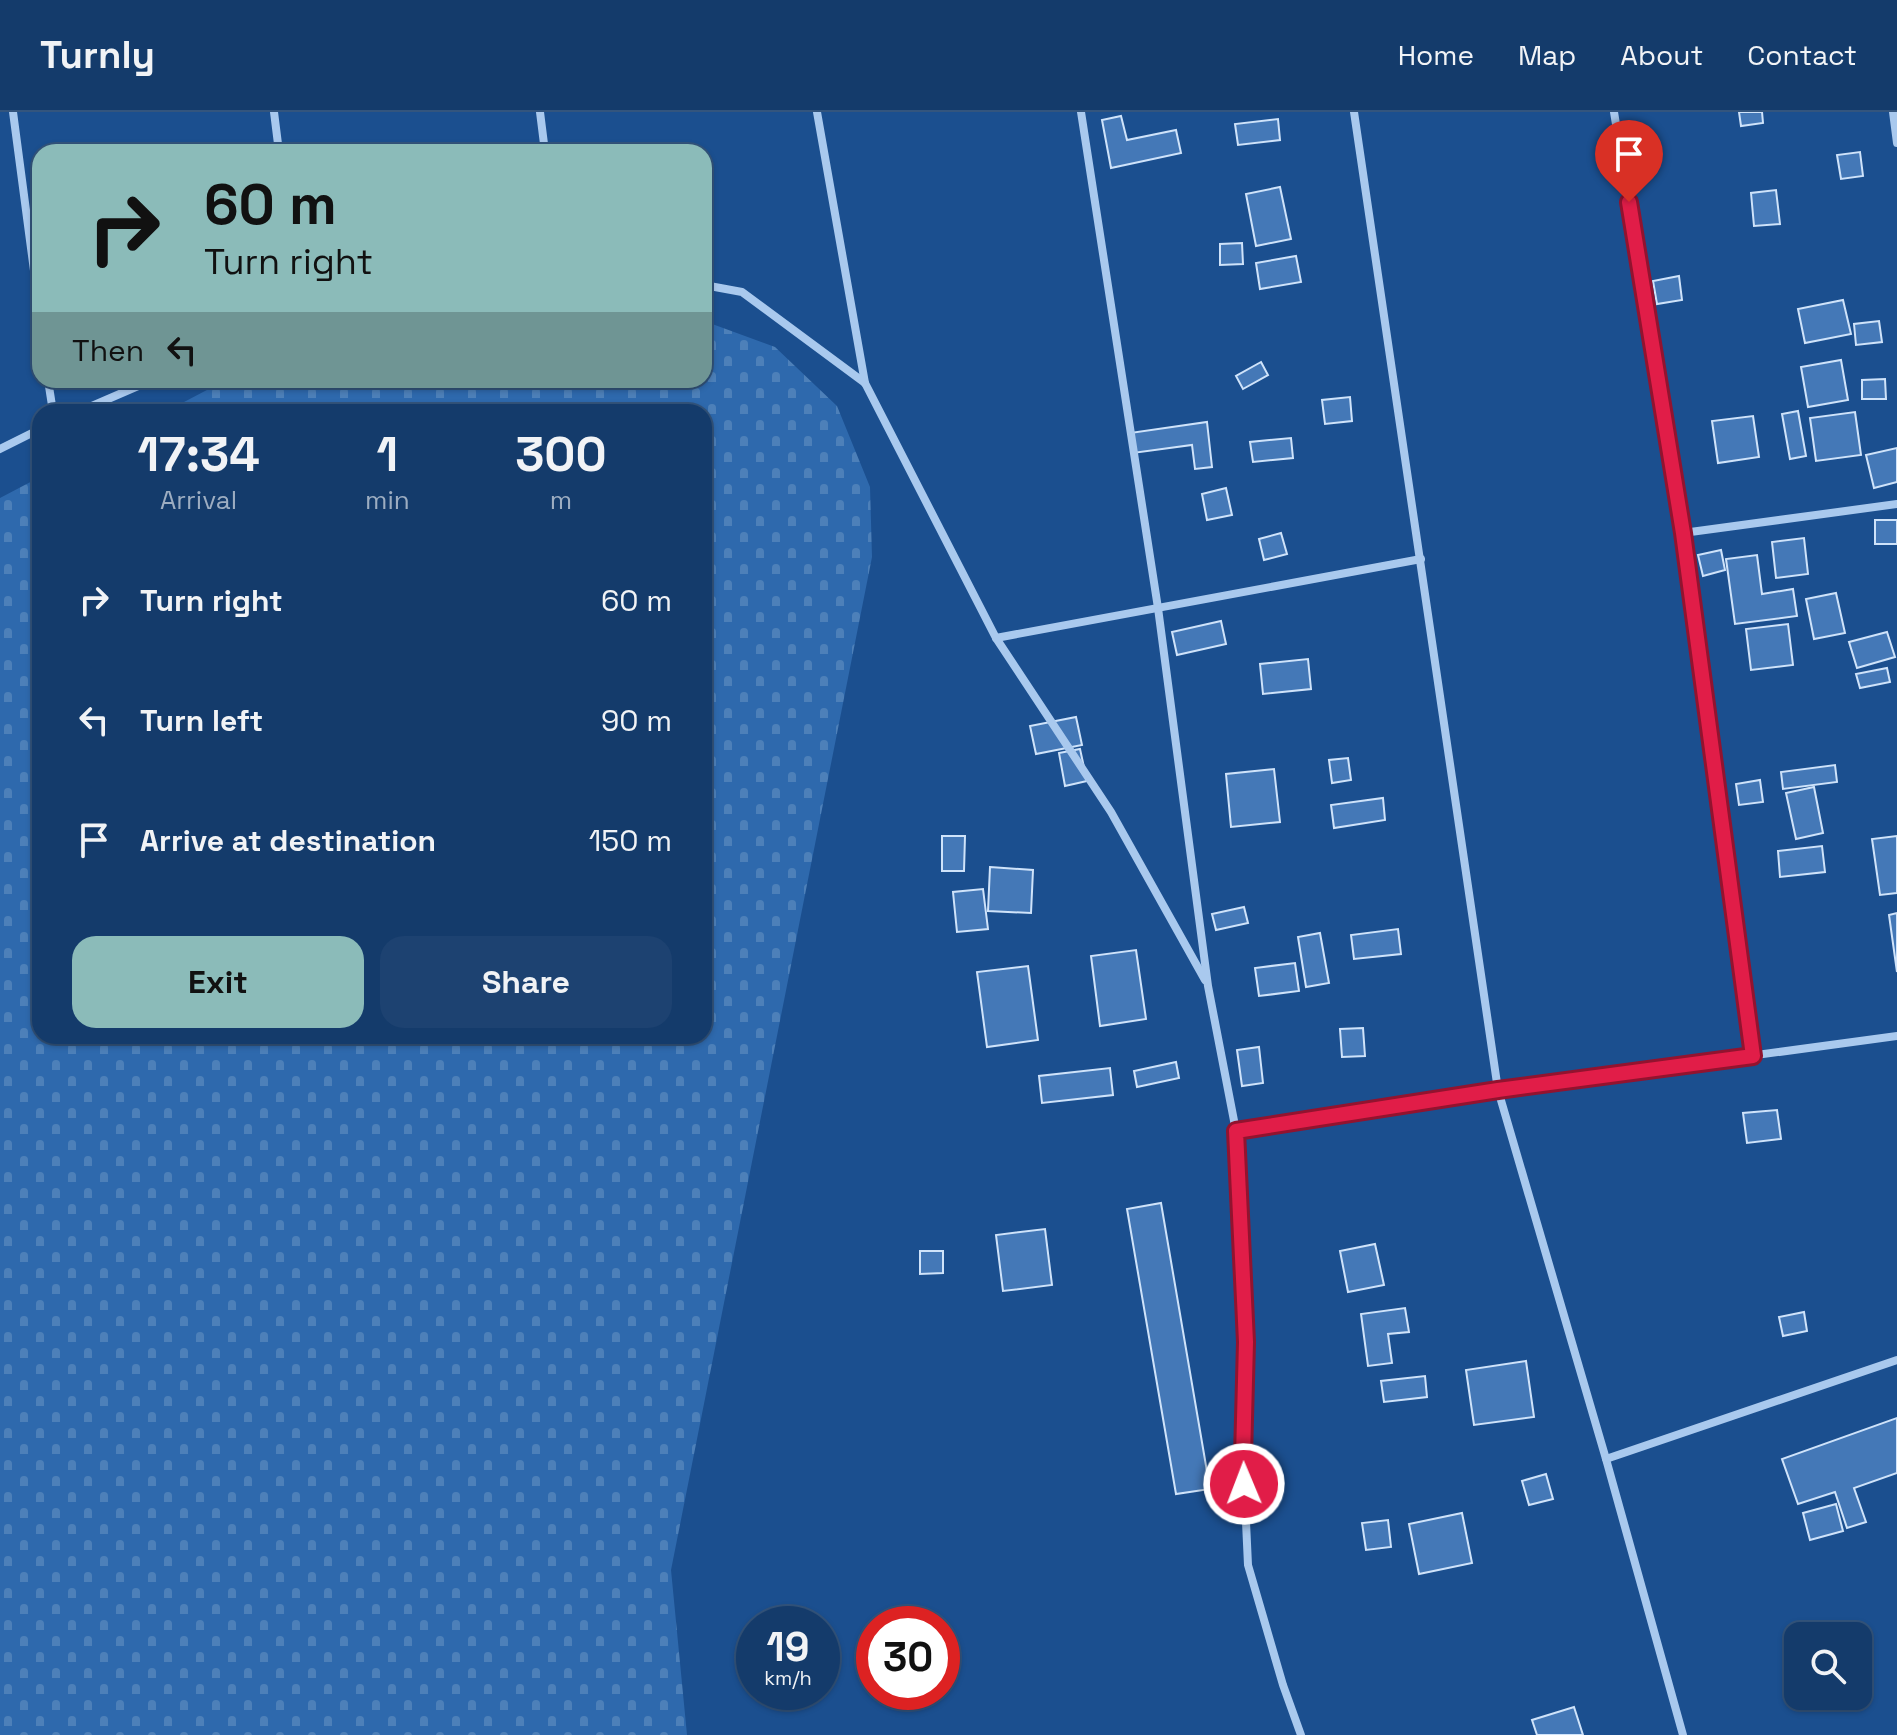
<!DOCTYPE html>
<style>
:root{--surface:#143b6b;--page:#1d4271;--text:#f1f3f6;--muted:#9dadc1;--line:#33557e;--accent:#8bbbb9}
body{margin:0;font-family:"Space Grotesk",sans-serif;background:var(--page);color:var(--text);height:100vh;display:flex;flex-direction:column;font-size:30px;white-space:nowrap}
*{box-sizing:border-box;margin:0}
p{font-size:26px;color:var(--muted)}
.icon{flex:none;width:44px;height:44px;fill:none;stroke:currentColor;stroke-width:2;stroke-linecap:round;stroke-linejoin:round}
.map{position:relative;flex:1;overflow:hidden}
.panel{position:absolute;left:32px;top:292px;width:680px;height:640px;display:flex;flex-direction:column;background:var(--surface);border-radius:24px;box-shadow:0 2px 6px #0004,0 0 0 2px var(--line)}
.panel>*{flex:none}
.hud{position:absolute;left:32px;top:32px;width:680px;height:244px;border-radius:24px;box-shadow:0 2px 6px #0004,0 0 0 2px var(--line);background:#8bbbb9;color:#111;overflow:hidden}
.controls{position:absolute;left:1784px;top:1510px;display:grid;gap:16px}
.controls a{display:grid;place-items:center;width:88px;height:88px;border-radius:16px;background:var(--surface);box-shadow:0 2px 6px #0004,0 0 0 2px var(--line);font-size:40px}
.speed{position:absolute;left:736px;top:1494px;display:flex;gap:16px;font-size:40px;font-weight:700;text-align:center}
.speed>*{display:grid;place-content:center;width:104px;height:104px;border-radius:50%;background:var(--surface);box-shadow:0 2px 6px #0004,0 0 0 2px var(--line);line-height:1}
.speed small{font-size:20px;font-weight:400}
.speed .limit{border:12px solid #d22;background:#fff;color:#111}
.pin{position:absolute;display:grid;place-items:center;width:68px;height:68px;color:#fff;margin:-82px -34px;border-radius:50% 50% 50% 0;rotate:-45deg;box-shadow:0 0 8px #0007}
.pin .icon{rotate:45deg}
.me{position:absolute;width:88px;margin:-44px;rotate:359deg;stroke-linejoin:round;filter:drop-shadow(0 0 6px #0008)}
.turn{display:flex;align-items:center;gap:28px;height:168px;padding:0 40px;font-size:36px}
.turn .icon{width:104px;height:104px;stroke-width:2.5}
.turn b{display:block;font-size:56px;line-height:68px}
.then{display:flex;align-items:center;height:76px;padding:0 40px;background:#0003;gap:16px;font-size:30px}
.eta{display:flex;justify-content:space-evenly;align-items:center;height:136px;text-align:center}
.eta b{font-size:48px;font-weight:600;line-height:56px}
.button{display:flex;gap:16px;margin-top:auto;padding:16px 40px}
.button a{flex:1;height:92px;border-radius:24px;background:var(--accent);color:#111;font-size:32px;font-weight:600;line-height:92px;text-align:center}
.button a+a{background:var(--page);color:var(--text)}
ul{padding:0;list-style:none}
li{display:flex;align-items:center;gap:24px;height:120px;padding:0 40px}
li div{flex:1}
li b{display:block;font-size:30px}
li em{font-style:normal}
header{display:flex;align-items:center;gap:48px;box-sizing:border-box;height:112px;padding:0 40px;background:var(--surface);border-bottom:2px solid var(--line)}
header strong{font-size:38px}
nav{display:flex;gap:44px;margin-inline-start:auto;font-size:28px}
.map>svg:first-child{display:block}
</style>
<header>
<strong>Turnly</strong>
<nav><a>Home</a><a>Map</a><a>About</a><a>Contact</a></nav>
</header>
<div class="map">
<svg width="1897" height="1623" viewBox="0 0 1897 1623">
<defs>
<pattern id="cemetery-stones" width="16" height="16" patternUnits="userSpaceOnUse" patternTransform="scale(2)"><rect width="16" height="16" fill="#2e69ad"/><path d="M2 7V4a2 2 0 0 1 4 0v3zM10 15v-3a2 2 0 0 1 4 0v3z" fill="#4d80b9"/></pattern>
</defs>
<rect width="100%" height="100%" fill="#1b4f8f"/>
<path fill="url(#cemetery-stones)" d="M704 209 775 235 837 294 870 375 872 445 671 1458 687 1623H0V386L40 365V924H704V300H165L226 268H704Z"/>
<g fill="#4478b7" stroke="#cfe3fa" stroke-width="2">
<path d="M1739 0H1762L1763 11 1741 14Z"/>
<path d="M1121 4 1127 28 1176 18 1181 41 1111 56 1102 8Z"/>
<path d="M1278 7 1280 28 1238 33 1235 12Z"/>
<path d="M1860 40 1863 64 1841 67 1837 43Z"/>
<path d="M1280 75 1291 127 1256 134 1246 82Z"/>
<path d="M1776 78 1780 112 1754 114 1751 81Z"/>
<path d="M1242 131 1243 152 1220 153V132Z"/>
<path d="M1296 144 1301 170 1260 177 1256 151Z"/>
<path d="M1679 164 1682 188 1657 192 1653 169Z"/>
<path d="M1843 188 1851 222 1805 231 1798 197Z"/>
<path d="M1879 209 1882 230 1856 233 1854 212Z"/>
<path d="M1841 248 1848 288 1808 295 1801 255Z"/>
<path d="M1261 250 1268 263 1243 277 1236 264Z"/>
<path d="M1885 267 1886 287H1862V268Z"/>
<path d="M1350 285 1352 309 1325 312 1322 288Z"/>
<path d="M1798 299 1806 344 1790 347 1782 302Z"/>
<path d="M1855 300 1861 343 1816 349 1810 306Z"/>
<path d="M1753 304 1759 345 1718 351 1712 309Z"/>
<path d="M1207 310 1212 355 1195 357 1192 333 1133 341 1130 321Z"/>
<path d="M1291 326 1293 346 1253 350 1250 330Z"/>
<path d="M1897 336V370L1874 376 1866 343Z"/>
<path d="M1226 376 1232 403 1207 408 1202 382Z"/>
<rect x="1875" y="408" width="22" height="24"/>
<path d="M1281 421 1287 442 1264 448 1259 427Z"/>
<path d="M1804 426 1808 462 1776 466 1772 430Z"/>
<path d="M1721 438 1725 458 1703 464 1698 443Z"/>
<path d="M1757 443 1762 482 1793 477 1797 504 1735 512 1726 447Z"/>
<path d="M1836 481 1845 521 1814 527 1806 487Z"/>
<path d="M1221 509 1226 532 1177 543 1172 520Z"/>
<path d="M1788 512 1793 553 1751 558 1746 517Z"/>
<path d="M1887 520 1895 545 1857 556 1849 530Z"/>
<path d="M1308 547 1311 577 1263 582 1260 552Z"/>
<path d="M1887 556 1890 570 1860 576 1856 562Z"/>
<path d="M1076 605 1082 633 1036 642 1030 614Z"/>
<path d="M1080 637 1087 669 1065 674 1059 641Z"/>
<path d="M1348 646 1351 668 1332 671 1329 648Z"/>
<path d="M1835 653 1837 670 1783 677 1781 660Z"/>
<path d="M1274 657 1280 710 1231 715 1226 662Z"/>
<path d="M1760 668 1763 690 1739 693 1736 672Z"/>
<path d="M1814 675 1823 721 1796 727 1786 681Z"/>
<path d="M1383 686 1385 708 1334 716 1331 693Z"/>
<path d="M942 724H965L964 759H942Z"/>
<path d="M1897 724V781L1880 783 1872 727Z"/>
<path d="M1822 734 1825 760 1780 765 1778 739Z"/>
<path d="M990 755 1033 758 1031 801 988 799Z"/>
<path d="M983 777 988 817 957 820 953 780Z"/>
<path d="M1244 795 1248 811 1216 818 1212 802Z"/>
<path d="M1897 801V860L1889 803Z"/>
<path d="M1398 817 1401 842 1354 847 1351 823Z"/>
<path d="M1320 821 1329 871 1306 875 1298 825Z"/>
<path d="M1136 838 1146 907 1100 914 1091 844Z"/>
<path d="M1295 851 1299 879 1259 884 1255 856Z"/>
<path d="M1028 854 1038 928 987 935 977 860Z"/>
<path d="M1363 916 1365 944 1342 945 1340 917Z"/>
<path d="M1259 935 1263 971 1242 974 1237 938Z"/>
<path d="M1176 950 1179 966 1137 975 1134 959Z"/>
<path d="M1110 956 1113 983 1042 991 1039 964Z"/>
<path d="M1777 998 1781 1027 1747 1031 1743 1001Z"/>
<path d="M1161 1091 1210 1377 1176 1382 1127 1097Z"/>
<path d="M1045 1117 1052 1173 1003 1179 996 1123Z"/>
<path d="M1375 1132 1384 1173 1348 1180 1340 1139Z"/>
<path d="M920 1139H943V1161L920 1162Z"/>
<path d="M1405 1196 1409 1220 1388 1222 1392 1251 1368 1254 1361 1202Z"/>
<path d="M1804 1200 1807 1219 1783 1224 1779 1205Z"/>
<path d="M1526 1249 1534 1305 1474 1313 1466 1258Z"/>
<path d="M1425 1264 1427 1285 1384 1290 1381 1269Z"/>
<path d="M1897 1306V1361L1854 1376 1866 1410 1847 1416 1835 1380 1798 1392 1782 1347Z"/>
<path d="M1546 1362 1553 1387 1529 1393 1522 1369Z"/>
<path d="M1836 1392 1843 1419 1810 1428 1803 1401Z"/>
<path d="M1462 1401 1472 1451 1419 1462 1409 1412Z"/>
<path d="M1388 1408 1391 1435 1366 1438 1362 1411Z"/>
<path d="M1574 1595 1583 1623H1537L1532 1608Z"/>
</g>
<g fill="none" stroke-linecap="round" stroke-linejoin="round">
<g stroke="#a9c9ee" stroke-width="8">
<path d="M13 0 40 204"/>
<path d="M274 0 279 40"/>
<path d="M540 0 545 40"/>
<path d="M817 0 865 271"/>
<path d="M1081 0 1158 496 1208 874 1236 1019 1246 1230 1243 1345 1248 1453 1283 1573 1301 1623"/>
<path d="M1354 0 1498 978 1606 1347 1683 1623"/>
<path d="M1614 0 1683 421 1753 944"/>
<path d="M1893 0 1897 31"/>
<path d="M704 173 742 180 865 271 996 526 1111 700 1205 868"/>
<path d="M48 268 53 300"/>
<path d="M78 300 152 268"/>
<path d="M0 337 40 317"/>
<path d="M1683 421 1897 392"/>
<path d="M996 526 1421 447"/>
<path d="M1236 1019 1498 978 1897 924"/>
<path d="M1606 1347 1897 1248"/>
</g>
</g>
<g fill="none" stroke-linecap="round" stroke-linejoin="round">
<g stroke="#92132f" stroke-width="20">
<path id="route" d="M1244 1372 1243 1345 1246 1230 1236 1019 1498 978 1753 944 1683 421 1629 90"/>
</g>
<use href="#route" stroke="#e11d48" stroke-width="14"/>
</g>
</svg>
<div class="controls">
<a><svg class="icon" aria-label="search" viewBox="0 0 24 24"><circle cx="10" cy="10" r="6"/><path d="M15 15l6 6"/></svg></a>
</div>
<div class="speed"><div>19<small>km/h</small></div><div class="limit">30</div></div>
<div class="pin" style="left:1629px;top:90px;background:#d93025"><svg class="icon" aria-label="arrive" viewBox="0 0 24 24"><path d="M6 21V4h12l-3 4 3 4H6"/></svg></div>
<svg class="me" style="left:1244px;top:1372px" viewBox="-20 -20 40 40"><circle r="17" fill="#e11d48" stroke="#fff" stroke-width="3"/><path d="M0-11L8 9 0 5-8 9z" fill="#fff"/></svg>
<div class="hud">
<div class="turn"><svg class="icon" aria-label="right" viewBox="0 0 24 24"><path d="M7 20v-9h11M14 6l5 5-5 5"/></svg><div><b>60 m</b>Turn right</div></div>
<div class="then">Then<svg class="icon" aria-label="left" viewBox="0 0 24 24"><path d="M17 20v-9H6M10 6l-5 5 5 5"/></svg></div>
</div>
<section class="panel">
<div class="eta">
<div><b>17:34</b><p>Arrival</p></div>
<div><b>1</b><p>min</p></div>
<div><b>300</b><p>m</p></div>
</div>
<ul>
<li><svg class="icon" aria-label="right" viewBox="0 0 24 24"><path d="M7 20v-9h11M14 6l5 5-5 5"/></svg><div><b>Turn right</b></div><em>60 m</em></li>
<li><svg class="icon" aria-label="left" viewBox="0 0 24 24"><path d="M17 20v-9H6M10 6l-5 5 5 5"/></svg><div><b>Turn left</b></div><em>90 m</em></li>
<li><svg class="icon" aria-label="arrive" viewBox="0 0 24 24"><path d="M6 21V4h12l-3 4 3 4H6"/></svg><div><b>Arrive at destination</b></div><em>150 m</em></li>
</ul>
<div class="button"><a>Exit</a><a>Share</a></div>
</section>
</div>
